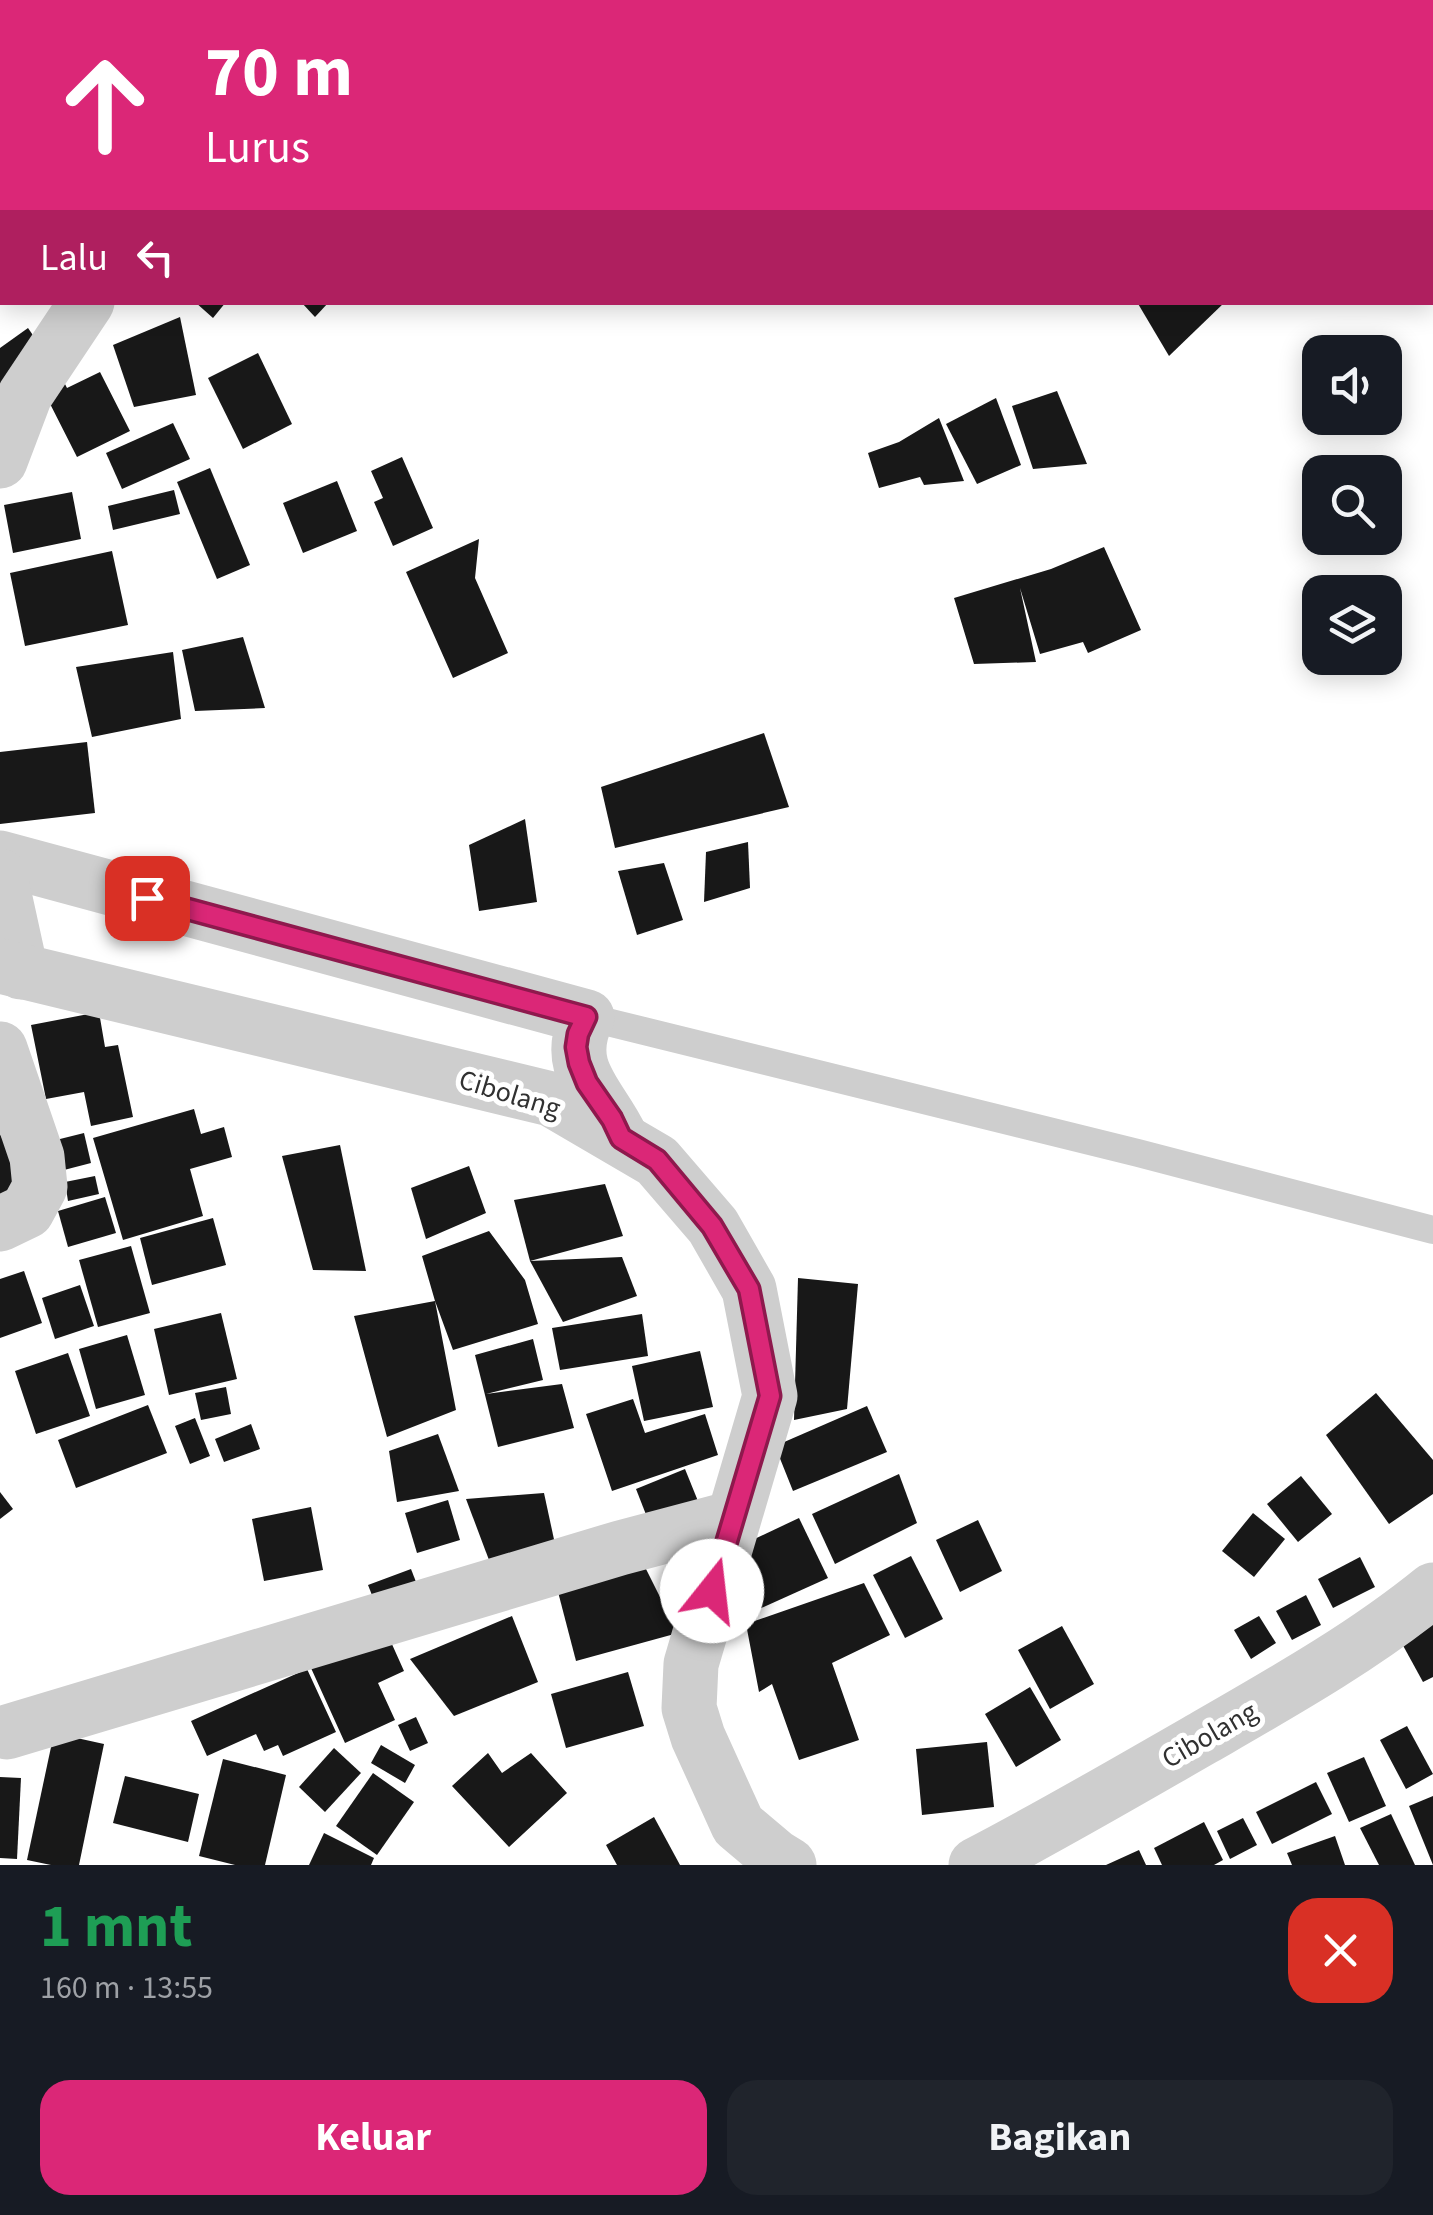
<!DOCTYPE html>
<html lang="id">
<meta charset="utf-8">
<style>
:root{--surface:#171b24;--page:#20242c;--text:#f1f3f6;--muted:#9ea1a6;--accent:#db2777}
body{margin:0;font-family:"Source Sans 3",sans-serif;background:var(--page);color:var(--text);height:100vh;display:flex;flex-direction:column;font-size:38px;white-space:nowrap}
*{box-sizing:border-box;margin:0}
p{font-size:32px;color:var(--muted)}
.icon{flex:none;width:55px;height:55px;fill:none;stroke:currentColor;stroke-width:2;stroke-linecap:round;stroke-linejoin:round}
.map{position:relative;height:1865px;overflow:hidden}
.sheet{display:flex;flex-direction:column;background:var(--surface);flex:1}
.sheet>*{flex:none}
.top-card{position:absolute;left:0px;top:0px;width:1435px;height:305px;box-shadow:0 5px 25px #0003;background:#db2777;color:#fff;overflow:hidden}
.tools{position:absolute;left:1302px;top:335px;display:grid;gap:20px}
.tools a{display:grid;place-items:center;width:100px;height:100px;border-radius:20px;background:var(--surface);box-shadow:0 5px 25px #0003;font-size:50px}
.pin{position:absolute;display:grid;place-items:center;width:85px;height:85px;color:#fff;margin:-42px;border-radius:20px;box-shadow:0 5px 15px #0006}
.me{position:absolute;width:110px;margin:-55px;rotate:16deg;stroke-linejoin:round;filter:drop-shadow(0 0 8px #0008)}
.turn{display:flex;align-items:center;gap:35px;height:210px;padding:0 40px;font-size:45px}
.turn .icon{width:130px;height:130px;stroke-width:2.5}
.turn b{display:block;font-size:70px;line-height:85px}
.then{display:flex;align-items:center;height:95px;padding:0 40px;background:#0003;gap:20px;font-size:38px}
.round{display:grid;place-items:center;flex:none;width:105px;height:105px;border-radius:30px;background:var(--page)}
.summary{display:flex;align-items:center;justify-content:space-between;height:170px;padding:0 40px}
h1{font-size:60px;font-weight:700;line-height:75px;color:#1e9e55}
.button{display:flex;gap:20px;margin-top:auto;padding:20px 40px}
.button a{flex:1;height:115px;border-radius:30px;background:var(--accent);color:#fff;font-size:40px;font-weight:700;line-height:115px;text-align:center}
.button a+a{background:var(--page);color:var(--text)}
.map>svg:first-child{display:block}
</style>
<div class="map">
<svg width="1433" height="1865" viewBox="0 0 1433 1865">
<rect width="100%" height="100%" fill="#fff"/>
<g fill="#181818">
<path d="M195 302H226L213 318Z"/>
<path d="M301 302H329L315 317Z"/>
<path d="M1137 302H1225L1169 356Z"/>
<path d="M180 317 196 395 134 407 113 345Z"/>
<path d="M28 328 58 372 0 408V348Z"/>
<path d="M258 353 292 424 243 449 208 378Z"/>
<path d="M100 372 130 431 77 457 41 386 61 376 67 388Z"/>
<path d="M1057 391 1087 464 1033 469 1012 406Z"/>
<path d="M996 398 1021 465 977 484 946 424Z"/>
<path d="M939 418 964 481 924 485 920 477 879 488 868 453 899 442Z"/>
<path d="M173 423 190 459 122 489 106 453Z"/>
<path d="M402 457 433 528 393 546 374 502 383 498 371 471Z"/>
<path d="M210 468 250 565 217 579 177 482Z"/>
<path d="M337 481 357 531 303 553 283 503Z"/>
<path d="M174 490 180 514 113 530 108 506Z"/>
<path d="M72 492 81 539 13 553 4 505Z"/>
<path d="M479 539 475 578 508 653 453 678 406 572Z"/>
<path d="M1104 547 1141 630 1088 653 1083 642 1040 654 1020 588 1036 662 974 664 954 598 1051 569Z"/>
<path d="M112 551 128 625 25 646 10 573Z"/>
<path d="M243 637 265 708 195 711 182 650Z"/>
<path d="M173 652 181 719 92 737 76 667Z"/>
<path d="M764 733 789 807 615 848 601 787Z"/>
<path d="M87 742 95 813 0 824V752Z"/>
<path d="M525 819 537 902 479 911 469 845Z"/>
<path d="M748 842 750 888 704 902 706 852Z"/>
<path d="M664 863 683 920 637 935 618 871Z"/>
<path d="M99 1012 105 1047 118 1045 133 1117 91 1126 84 1092 46 1099 31 1025Z"/>
<path d="M194 1109 201 1134 224 1127 232 1157 190 1169 203 1216 123 1240 93 1138Z"/>
<path d="M84 1133 91 1163 64 1170 56 1140Z"/>
<path d="M0 1134 27 1183 0 1197Z"/>
<path d="M340 1145 366 1271 313 1270 282 1156Z"/>
<path d="M469 1166 486 1213 426 1239 411 1188Z"/>
<path d="M95 1176 99 1194 68 1201 65 1182Z"/>
<path d="M605 1184 623 1236 530 1261 514 1200Z"/>
<path d="M105 1197 116 1233 68 1247 58 1211Z"/>
<path d="M213 1218 226 1265 152 1285 140 1238Z"/>
<path d="M489 1231 525 1280 538 1324 453 1350 435 1301 456 1410 387 1437 354 1316 435 1301 422 1256Z"/>
<path d="M131 1246 150 1313 98 1327 79 1260Z"/>
<path d="M622 1257 637 1296 563 1322 530 1261Z"/>
<path d="M24 1271 42 1323 0 1338V1279Z"/>
<path d="M798 1278 858 1284 847 1409 794 1420Z"/>
<path d="M80 1285 94 1326 55 1339 42 1298Z"/>
<path d="M221 1313 237 1379 169 1395 154 1329Z"/>
<path d="M642 1314 648 1356 560 1370 552 1328Z"/>
<path d="M127 1335 145 1395 96 1409 79 1349Z"/>
<path d="M533 1339 543 1380 486 1394 562 1384 574 1428 498 1447 475 1355Z"/>
<path d="M700 1351 713 1407 644 1421 632 1366Z"/>
<path d="M68 1353 90 1416 36 1434 15 1371Z"/>
<path d="M226 1387 231 1414 201 1420 195 1393Z"/>
<path d="M1376 1393 1433 1460V1494L1389 1524 1326 1435Z"/>
<path d="M633 1399 645 1433 705 1414 718 1455 612 1491 586 1414Z"/>
<path d="M148 1405 167 1453 76 1488 58 1440Z"/>
<path d="M867 1406 887 1452 793 1491 775 1446Z"/>
<path d="M195 1418 210 1456 190 1464 175 1426Z"/>
<path d="M251 1424 260 1449 224 1462 215 1439Z"/>
<path d="M438 1434 459 1491 397 1502 389 1451Z"/>
<path d="M685 1469 704 1516 654 1535 636 1489Z"/>
<path d="M899 1474 917 1523 835 1564 812 1514Z"/>
<path d="M1301 1476 1332 1514 1298 1542 1267 1504Z"/>
<path d="M0 1492 13 1509 0 1519Z"/>
<path d="M544 1493 555 1544 492 1568 466 1499Z"/>
<path d="M448 1500 460 1540 417 1553 405 1513Z"/>
<path d="M311 1507 323 1570 264 1581 252 1519Z"/>
<path d="M1253 1513 1285 1539 1254 1577 1222 1551Z"/>
<path d="M799 1518 828 1578 757 1610 729 1551Z"/>
<path d="M978 1520 1002 1571 960 1592 936 1540Z"/>
<path d="M911 1556 943 1619 905 1638 873 1575Z"/>
<path d="M1360 1557 1375 1587 1333 1608 1318 1579Z"/>
<path d="M643 1563 678 1633 576 1661 557 1588Z"/>
<path d="M411 1569 423 1600 381 1618 368 1585Z"/>
<path d="M864 1583 890 1635 832 1663 859 1740 799 1760 772 1684 759 1692 746 1624Z"/>
<path d="M1306 1595 1321 1625 1292 1640 1276 1611Z"/>
<path d="M512 1616 538 1682 454 1716 410 1659Z"/>
<path d="M1259 1616 1276 1643 1251 1659 1234 1630Z"/>
<path d="M382 1622 404 1671 378 1683 395 1720 345 1743 306 1657Z"/>
<path d="M1433 1622V1677L1423 1682 1400 1640Z"/>
<path d="M1062 1626 1094 1684 1050 1709 1018 1650Z"/>
<path d="M307 1669 336 1732 283 1756 278 1745 264 1751 256 1734 207 1756 191 1721Z"/>
<path d="M628 1672 644 1726 566 1748 551 1694Z"/>
<path d="M1030 1687 1061 1740 1016 1767 985 1714Z"/>
<path d="M416 1717 428 1743 410 1751 398 1725Z"/>
<path d="M1407 1726 1433 1774 1406 1789 1380 1740Z"/>
<path d="M54 1733 104 1744 79 1865H51L27 1860Z"/>
<path d="M987 1742 994 1807 922 1815 916 1749Z"/>
<path d="M381 1745 415 1765 405 1783 371 1763Z"/>
<path d="M334 1748 361 1773 325 1812 299 1787Z"/>
<path d="M488 1753 502 1773 531 1753 567 1793 509 1847 452 1786Z"/>
<path d="M1364 1757 1386 1806 1349 1822 1327 1773Z"/>
<path d="M223 1759 286 1775 265 1865H235L199 1856Z"/>
<path d="M373 1773 414 1802 377 1855 336 1826Z"/>
<path d="M125 1776 199 1794 188 1842 113 1823Z"/>
<path d="M0 1777 21 1778 17 1859 0 1858Z"/>
<path d="M1316 1782 1332 1814 1272 1844 1256 1812Z"/>
<path d="M1433 1796V1865L1409 1806Z"/>
<path d="M1391 1814 1415 1865H1379L1360 1828Z"/>
<path d="M654 1817 680 1865H617L606 1845Z"/>
<path d="M1243 1818 1257 1845 1230 1859 1217 1831Z"/>
<path d="M1204 1822 1223 1860 1214 1865H1162L1154 1848Z"/>
<path d="M324 1833 374 1858 371 1865H309Z"/>
<path d="M1335 1836 1345 1865H1292L1287 1853Z"/>
<path d="M1139 1850 1146 1865H1106Z"/>
</g>
<g fill="none" stroke-linecap="round" stroke-linejoin="round">
<path stroke="#cecece" stroke-width="28" d="M587 1017 1138 1153 1433 1230"/>
<g stroke="#cecece" stroke-width="55">
<path d="M430 2 433 0"/>
<path d="M0 461 25 395 87 302"/>
<path d="M0 858 587 1017C562 1069 600 1094 621 1138"/>
<path d="M0 876 21 972"/>
<path d="M0 966 551 1099 657 1161 713 1226 749 1289 770 1396 691 1664 689 1708 698 1737 738 1825 776 1857 789 1865"/>
<path d="M0 1049 37 1157 40 1187 27 1211 0 1224"/>
<path d="M7 1732 620 1548 733 1518"/>
<path d="M976 1865C1053 1825 1128 1781 1203 1738 1281 1693 1363 1647 1433 1590"/>
</g>
</g>
<g fill="none" stroke-linecap="round" stroke-linejoin="round">
<g stroke="#8e194d" stroke-width="25">
<path id="route" d="M147 898 586 1017 578 1034 576 1047 579 1063 587 1083 612 1119 621 1138 657 1160 712 1226 749 1289 770 1396 712 1591"/>
</g>
<use href="#route" stroke="#db2777" stroke-width="18"/>
</g>
<g text-anchor="middle" stroke-width="10" stroke-linejoin="round" paint-order="stroke">
<g font-size="28" fill="#313131" stroke="#fff">
<text transform="translate(510 1093) rotate(17)" y="10">Cibolang</text>
<text transform="translate(1209 1734) rotate(-30)" y="10">Cibolang</text>
</g>
</g>
</svg>
<div class="tools">
<a><svg class="icon" aria-label="sound" viewBox="0 0 24 24"><path d="M4 9h4l5-4v14l-5-4H4zM17 9q2 3 0 6"/></svg></a>
<a><svg class="icon" aria-label="search" viewBox="0 0 24 24"><circle cx="10" cy="10" r="6"/><path d="M15 15l6 6"/></svg></a>
<a><svg class="icon" aria-label="layers" viewBox="0 0 24 24"><path d="M12 4l9 5-9 5-9-5zM3 14l9 5 9-5"/></svg></a>
</div>
<div class="pin" style="left:147px;top:898px;background:#d93025"><svg class="icon" aria-label="arrive" viewBox="0 0 24 24"><path d="M6 21V4h12l-3 4 3 4H6"/></svg></div>
<svg class="me" style="left:712px;top:1591px" viewBox="-20 -20 40 40"><circle r="19" fill="#fff"/><path d="M0-13L10 11 0 6-10 11z" fill="#db2777"/></svg>
<div class="top-card">
<div class="turn"><svg class="icon" aria-label="ahead" viewBox="0 0 24 24"><path d="M12 20V5M6 11l6-6 6 6"/></svg><div><b>70 m</b>Lurus</div></div>
<div class="then">Lalu<svg class="icon" aria-label="left" viewBox="0 0 24 24"><path d="M17 20v-9H6M10 6l-5 5 5 5"/></svg></div>
</div>
</div>
<section class="sheet">
<div class="summary"><div><h1>1 mnt</h1><p>160 m · 13:55</p></div><a class="round" style="background:#d93025;color:#fff"><svg class="icon" aria-label="close" viewBox="0 0 24 24"><path d="M6 6l12 12M18 6L6 18"/></svg></a></div>
<div class="button"><a>Keluar</a><a>Bagikan</a></div>
</section>
